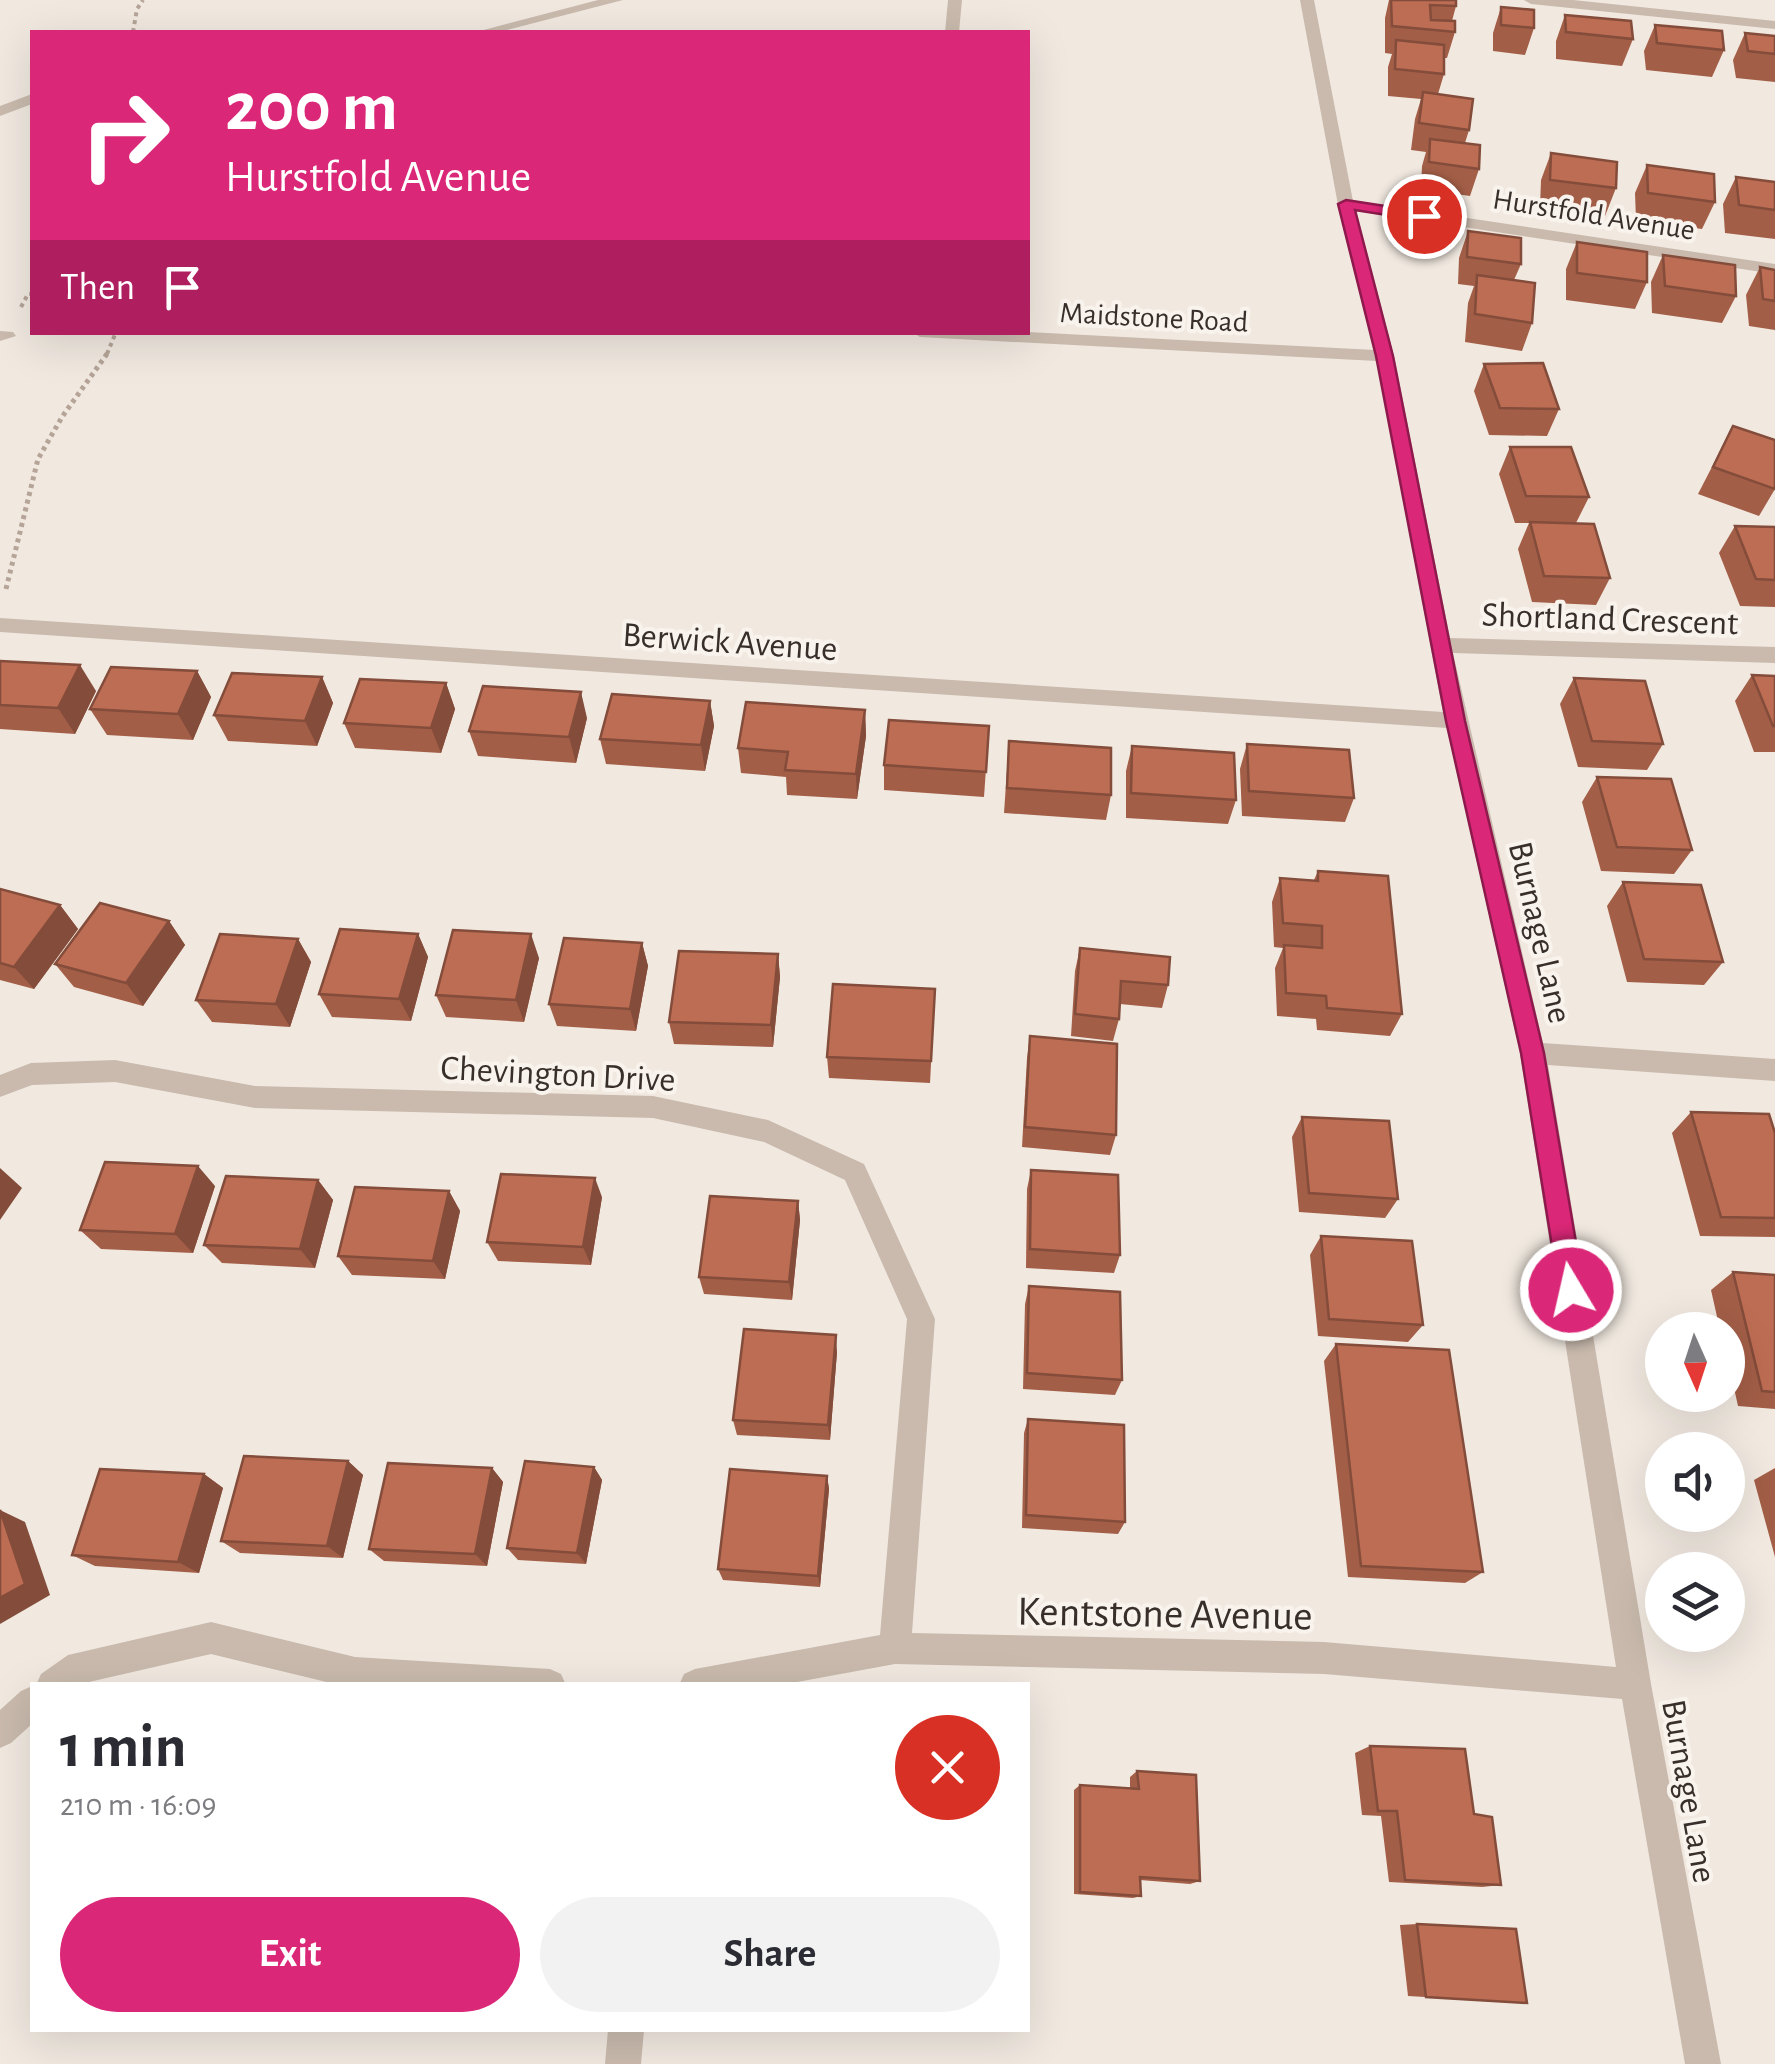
<!DOCTYPE html>
<meta charset="utf-8">
<style>
:root{--surface:#fff;--page:#f2f2f3;--text:#2b2b33;--muted:#7c7c81;--accent:#db2777}
body{margin:0;font-family:"Alegreya Sans",sans-serif;background:var(--page);color:var(--text);height:100vh;display:flex;flex-direction:column;font-size:38px;white-space:nowrap}
*{box-sizing:border-box;margin:0}
p{font-size:32px;color:var(--muted)}
.icon{flex:none;width:55px;height:55px;fill:none;stroke:currentColor;stroke-width:2;stroke-linecap:round;stroke-linejoin:round}
.map{position:relative;flex:1;overflow:hidden}
.sheet{position:absolute;left:30px;top:1682px;width:1000px;height:350px;display:flex;flex-direction:column;background:var(--surface);border-radius:0px;box-shadow:0 10px 40px #0002}
.sheet>*{flex:none}
.banner{position:absolute;left:30px;top:30px;width:1000px;height:305px;border-radius:0px;box-shadow:0 10px 40px #0002;background:#db2777;color:#fff;overflow:hidden}
.needle{width:65px;rotate:177deg}
.fabs{position:absolute;left:1645px;top:1312px;display:grid;gap:20px}
.fabs a{display:grid;place-items:center;width:100px;height:100px;border-radius:50%;background:var(--surface);box-shadow:0 10px 40px #0002;font-size:50px}
.pin{position:absolute;display:grid;place-items:center;width:85px;height:85px;color:#fff;margin:-42px;border:5px solid #fff;border-radius:50%;box-shadow:0 2px 10px #0007}
.me{position:absolute;width:110px;margin:-55px;rotate:351deg;stroke-linejoin:round;filter:drop-shadow(0 0 8px #0008)}
.turn{display:flex;align-items:center;gap:35px;height:210px;padding:0 30px;font-size:45px}
.turn .icon{width:130px;height:130px;stroke-width:2.5}
.turn b{display:block;font-size:70px;line-height:85px}
.then{display:flex;align-items:center;height:95px;padding:0 30px;background:#0003;gap:20px;font-size:38px}
.round{display:grid;place-items:center;flex:none;width:105px;height:105px;border-radius:52px;background:var(--page)}
.summary{display:flex;align-items:center;justify-content:space-between;height:170px;padding:0 30px}
h1{font-size:60px;font-weight:600;line-height:75px}
.button{display:flex;gap:20px;margin-top:auto;padding:20px 30px}
.button a{flex:1;height:115px;border-radius:60px;background:var(--accent);color:#fff;font-size:40px;font-weight:600;line-height:115px;text-align:center}
.button a+a{background:var(--page);color:var(--text)}
.map>svg:first-child{display:block}
</style>
<div class="map">
<svg width="1775" height="2064" viewBox="0 0 1775 2064">
<rect width="100%" height="100%" fill="#f1e9e0"/>
<g fill="none" stroke-linecap="round" stroke-linejoin="round">
<g stroke="#b5a497" stroke-width="4" stroke-dasharray="4 4" stroke-linecap="butt">
<path d="M133 32 137 9 143 0"/>
<path d="M21 307 28 294H32"/>
<path d="M107 354 116 332"/>
</g>
<path stroke="#b5a497" stroke-width="5" stroke-dasharray="4 4" stroke-linecap="butt" d="M6 589 38 459 62 417 109 351"/>
<g fill="#c9baad" fill-rule="evenodd">
<path d="M598 0H623L499 32H476Z"/>
<path d="M948 0H962L959 32H945Z"/>
<path d="M1300 0H1314L1353 201 1775 264V274L1356 211 1394 356 1450 638 1775 647V663L1453 653 1543 1043 1775 1059V1081L1548 1065 1651 1684 1721 2064H1685L1622 1699 1324 1674 895 1664 781 1685H679L684 1674 695 1669 880 1635 907 1319 845 1180 764 1142 653 1118 255 1108 115 1082 32 1085 0 1097V1075L31 1063 115 1060 255 1086 653 1096 768 1120 864 1164 935 1319 912 1633 1324 1642 1616 1667 1520 1053 1447 728 0 632V618L1443 712 1377 361 920 337 912 332H1028L1375 350 1338 205Z"/>
<path d="M1524 0H1573L1775 21V29L1531 4Z"/>
<path d="M32 94V104L0 116V106Z"/>
<path d="M0 331 13 332 16 336 0 341Z"/>
<path d="M211 1622 355 1657 550 1669 561 1674 566 1685H339L211 1654 76 1685H36L41 1674 68 1655Z"/>
<path d="M32 1686V1724L11 1743 0 1748V1710L21 1691Z"/>
<path d="M608 2030H644L641 2064H605Z"/>
</g>
</g>
<g fill="#a35e47">
<path d="M1389 0H1456V6L1452 21 1455 32 1447 58H1444V74L1438 94 1469 130 1465 143 1479 169 1470 196 1421 189 1422 166 1426 152 1411 150 1415 119 1421 99 1388 96V67L1392 54 1385 53V18Z"/>
<path d="M1501 7 1534 28 1525 55 1493 51V33Z"/>
<path d="M1565 15 1633 39 1622 66 1556 59V41Z"/>
<path d="M1655 25 1724 50 1712 77 1646 70 1644 51Z"/>
<path d="M1745 33 1775 36V82L1736 78 1733 60Z"/>
<path d="M1551 153 1616 188 1605 216 1540 207 1541 180Z"/>
<path d="M1647 165 1715 202 1702 229 1636 220 1635 193Z"/>
<path d="M1736 177 1775 182V239L1725 233 1723 204Z"/>
<path d="M1468 231 1521 264 1514 280 1532 323 1522 351 1465 342 1468 303 1474 286 1458 284 1459 258Z"/>
<path d="M1577 242 1647 282 1635 309 1566 300V269Z"/>
<path d="M1663 255 1736 296 1722 323 1652 313 1651 282Z"/>
<path d="M1760 267 1775 270V330L1749 326 1746 295Z"/>
<path d="M1484 364 1559 409 1547 436 1489 435 1474 391Z"/>
<path d="M1733 426 1775 489 1759 516 1698 494Z"/>
<path d="M1510 447 1589 497 1576 523 1610 578 1596 605 1532 602 1518 549 1529 523H1515L1499 474Z"/>
<path d="M1735 526 1775 527V607L1740 606 1719 553Z"/>
<path d="M0 661 96 691 75 734 0 729Z"/>
<path d="M197 671 211 697 193 740 107 735 90 709Z"/>
<path d="M1752 675 1775 676V752H1754L1735 701Z"/>
<path d="M322 677 333 703 317 746 228 741 214 715Z"/>
<path d="M1574 678 1663 744 1647 770 1578 767 1560 704Z"/>
<path d="M446 683 455 709 441 753 355 748 344 723Z"/>
<path d="M710 701 714 726 705 771 606 764 600 739Z"/>
<path d="M865 710 866 736 857 799 787 795 786 777 741 773 738 748Z"/>
<path d="M587 718 576 763 478 756 469 731Z"/>
<path d="M989 726 984 797 884 790V765Z"/>
<path d="M1009 741 1111 795 1106 820 1004 813Z"/>
<path d="M1247 744 1354 798 1345 822 1242 816 1240 769Z"/>
<path d="M1132 746 1236 800 1228 824 1126 818V771Z"/>
<path d="M1597 777 1692 850 1674 874 1601 871 1582 802Z"/>
<path d="M1318 871 1402 1014 1390 1036 1317 1030 1316 1019 1277 1016 1275 968 1283 948 1274 947 1272 902 1280 878 1314 880Z"/>
<path d="M1623 882 1723 962 1704 985 1627 982 1607 906Z"/>
<path d="M0 889 60 905 78 929 34 989 0 980Z"/>
<path d="M169 921 185 945 143 1006 74 987 55 964Z"/>
<path d="M418 934 428 957 411 1021 332 1017 319 994Z"/>
<path d="M298 939 311 962 290 1027 212 1022 196 1000Z"/>
<path d="M642 943 648 966 636 1031 557 1026 549 1004Z"/>
<path d="M1080 948 1168 985 1162 1008 1120 1004 1119 1019 1113 1041 1071 1036 1075 971Z"/>
<path d="M778 954 780 977 773 1047 674 1044 669 1022Z"/>
<path d="M539 958 524 1022 446 1017 436 995Z"/>
<path d="M935 989 930 1083 829 1078 827 1057Z"/>
<path d="M1030 1036 1116 1135 1110 1155 1022 1147 1027 1058Z"/>
<path d="M1691 1112 1775 1133V1237L1700 1236 1672 1133Z"/>
<path d="M1302 1117 1398 1199 1385 1218 1299 1212 1292 1137Z"/>
<path d="M1031 1170 1120 1255 1114 1273 1026 1268 1027 1189Z"/>
<path d="M318 1180 333 1200 315 1268 222 1263 204 1245Z"/>
<path d="M215 1186 193 1253 101 1249 80 1230Z"/>
<path d="M449 1191 460 1211 445 1279 352 1275 338 1256Z"/>
<path d="M602 1197 591 1265 498 1261 487 1242Z"/>
<path d="M798 1201 800 1220 792 1300 704 1294 699 1277Z"/>
<path d="M1321 1236 1423 1325 1408 1342 1318 1336 1310 1255Z"/>
<path d="M1733 1272 1775 1275V1409L1738 1406 1728 1361V1330H1720L1711 1290Z"/>
<path d="M1029 1286 1122 1380 1115 1395 1023 1389 1025 1304Z"/>
<path d="M1336 1344 1483 1572 1465 1583 1348 1577 1324 1361Z"/>
<path d="M837 1352 830 1440 737 1435 733 1420Z"/>
<path d="M1028 1419 1125 1522 1118 1534 1022 1528 1024 1433Z"/>
<path d="M348 1461 363 1475 343 1558 240 1553 221 1541Z"/>
<path d="M594 1467 602 1480 586 1564 518 1560 507 1548Z"/>
<path d="M492 1468 503 1482 487 1566 384 1561 369 1549Z"/>
<path d="M1775 1468V1557L1754 1480Z"/>
<path d="M204 1474 223 1488 199 1573 95 1566 72 1555Z"/>
<path d="M827 1476 829 1489 820 1587 723 1580 718 1569Z"/>
<path d="M1370 1746 1474 1814 1501 1885 1482 1887 1389 1882 1381 1816 1362 1815 1355 1753Z"/>
<path d="M1137 1771 1200 1881 1190 1884 1140 1880 1141 1896 1133 1898 1074 1894V1790L1080 1785 1130 1788V1777Z"/>
<path d="M1417 1924 1527 2003 1408 1996 1400 1925Z"/>
</g>
<g fill="#844c3a">
<path d="M80 665 96 691 75 734 58 708Z"/>
<path d="M197 671 211 697 193 740 178 714Z"/>
<path d="M322 677 333 703 317 746 305 721Z"/>
<path d="M446 683 455 709 441 753 431 728Z"/>
<path d="M581 692 587 718 576 763 569 737Z"/>
<path d="M710 701 714 726 705 771 701 745Z"/>
<path d="M865 710 866 736 857 799 856 774Z"/>
<path d="M60 905 78 929 34 989 14 967Z"/>
<path d="M169 921 185 945 143 1006 126 983Z"/>
<path d="M418 934 428 957 411 1021 399 999Z"/>
<path d="M531 934 539 958 524 1022 516 1000Z"/>
<path d="M298 939 311 962 290 1027 276 1004Z"/>
<path d="M642 943 648 966 636 1031 630 1009Z"/>
<path d="M778 954 780 977 773 1047 771 1025Z"/>
<path d="M198 1166 215 1186 193 1253 175 1234Z"/>
<path d="M0 1168 22 1188 0 1220Z"/>
<path d="M595 1178 602 1197 591 1265 583 1247Z"/>
<path d="M318 1180 333 1200 315 1268 300 1249Z"/>
<path d="M449 1191 460 1211 445 1279 433 1261Z"/>
<path d="M798 1201 800 1220 792 1300 789 1282Z"/>
<path d="M836 1335 837 1352 830 1440 828 1425Z"/>
<path d="M348 1461 363 1475 343 1558 327 1546Z"/>
<path d="M594 1467 602 1480 586 1564 577 1553Z"/>
<path d="M492 1468 503 1482 487 1566 475 1554Z"/>
<path d="M204 1474 223 1488 199 1573 178 1562Z"/>
<path d="M827 1476 829 1489 820 1587 818 1576Z"/>
<path d="M0 1510 25 1522 50 1595 0 1624Z"/>
</g>
<g fill="#bd6d53" stroke="#844c3a" stroke-width="2.5">
<path d="M1391 0H1456V6L1430 5 1431 20 1455 21V32L1392 26Z"/>
<path d="M1501 7 1534 10V28L1501 25Z"/>
<path d="M1565 15 1631 21 1633 39 1566 32Z"/>
<path d="M1655 25 1722 31 1724 50 1657 43Z"/>
<path d="M1745 33 1775 36V54L1748 51Z"/>
<path d="M1396 40 1444 45V74L1395 69Z"/>
<path d="M1423 92 1473 99 1469 130 1419 123Z"/>
<path d="M1430 139 1480 145 1479 169 1429 162Z"/>
<path d="M1551 153 1617 162 1616 188 1550 180Z"/>
<path d="M1647 165 1714 174 1715 202 1648 193Z"/>
<path d="M1736 177 1775 182V210L1739 205Z"/>
<path d="M1468 231 1521 238V264L1467 257Z"/>
<path d="M1577 242 1647 252V282L1577 273Z"/>
<path d="M1663 255 1735 265 1736 296 1665 286Z"/>
<path d="M1760 267 1775 270V301L1763 299Z"/>
<path d="M1477 275 1535 283 1532 323 1475 314Z"/>
<path d="M1543 363 1559 409 1500 408 1484 364Z"/>
<path d="M1733 426 1775 440V489L1713 467Z"/>
<path d="M1510 447H1571L1589 497 1526 496Z"/>
<path d="M1530 522 1594 524 1610 578 1544 576Z"/>
<path d="M1735 526 1775 527V580L1756 579Z"/>
<path d="M0 661 80 665 58 708 0 705Z"/>
<path d="M111 667 197 671 178 714 90 709Z"/>
<path d="M232 673 322 677 305 721 214 715Z"/>
<path d="M1752 675 1775 676V726H1773Z"/>
<path d="M1574 678 1645 681 1663 744 1592 741Z"/>
<path d="M360 679 446 683 431 728 344 723Z"/>
<path d="M483 686 581 692 569 737 469 731Z"/>
<path d="M612 694 710 701 701 745 600 739Z"/>
<path d="M746 702 865 710 856 774 785 770 788 752 738 748Z"/>
<path d="M889 720 989 726 986 772 884 765Z"/>
<path d="M1009 741 1111 748V795L1007 788Z"/>
<path d="M1247 744 1349 750 1354 798 1249 791Z"/>
<path d="M1132 746 1234 753 1236 800 1131 793Z"/>
<path d="M1597 777 1671 779 1692 850 1617 847Z"/>
<path d="M1318 871 1388 876 1402 1014 1327 1008 1326 996 1286 993 1284 945 1322 948V926L1283 923 1280 878 1318 881Z"/>
<path d="M1623 882 1701 885 1723 962 1644 959Z"/>
<path d="M0 889 60 905 14 967 0 963Z"/>
<path d="M100 903 169 921 126 983 55 964Z"/>
<path d="M340 929 418 934 399 999 319 994Z"/>
<path d="M453 930 531 934 516 1000 436 995Z"/>
<path d="M220 934 298 939 276 1004 196 1000Z"/>
<path d="M564 938 642 943 630 1009 549 1004Z"/>
<path d="M1080 948 1170 957 1168 985 1121 981 1119 1019 1075 1014Z"/>
<path d="M679 951 778 954 771 1025 669 1022Z"/>
<path d="M833 984 935 989 931 1061 827 1057Z"/>
<path d="M1030 1036 1117 1044 1116 1135 1025 1127Z"/>
<path d="M1691 1112 1769 1114 1775 1133V1218L1721 1217Z"/>
<path d="M1302 1117 1389 1121 1398 1199 1309 1193Z"/>
<path d="M105 1162 198 1166 175 1234 80 1230Z"/>
<path d="M1031 1170 1118 1175 1120 1255 1030 1249Z"/>
<path d="M501 1174 595 1178 583 1247 487 1242Z"/>
<path d="M226 1176 318 1180 300 1249 204 1245Z"/>
<path d="M355 1187 449 1191 433 1261 338 1256Z"/>
<path d="M710 1196 798 1201 789 1282 699 1277Z"/>
<path d="M1321 1236 1412 1241 1423 1325 1329 1319Z"/>
<path d="M1733 1272 1775 1275V1392L1762 1391Z"/>
<path d="M1029 1286 1120 1292 1122 1380 1027 1373Z"/>
<path d="M744 1329 836 1335 828 1425 733 1420Z"/>
<path d="M1336 1344 1449 1350 1483 1572 1361 1566Z"/>
<path d="M1028 1419 1124 1425 1125 1522 1026 1515Z"/>
<path d="M244 1456 348 1461 327 1546 221 1541Z"/>
<path d="M525 1461 594 1467 577 1553 507 1548Z"/>
<path d="M388 1463 492 1468 475 1554 369 1549Z"/>
<path d="M100 1469 204 1474 178 1562 72 1555Z"/>
<path d="M730 1469 827 1476 818 1576 718 1569Z"/>
<path d="M0 1510 25 1584 0 1598Z"/>
<path d="M1370 1746 1465 1749 1474 1814 1492 1817 1501 1885 1405 1880 1397 1811H1378Z"/>
<path d="M1137 1771 1196 1775 1200 1881 1140 1877 1141 1896 1080 1892V1785L1139 1789Z"/>
<path d="M1417 1924 1516 1929 1527 2003 1426 1997Z"/>
</g>
<path fill="#db2777" stroke="#8e194d" stroke-width="2.5" d="M1346 200 1424 212 1431 216 1424 221 1355 210 1393 356 1465 721 1544 1053 1584 1290 1580 1298 1571 1302 1562 1298 1559 1290 1521 1053 1446 721 1376 356 1338 204Z"/>
<g text-anchor="middle" stroke-width="8" stroke-linejoin="round" paint-order="stroke">
<g font-size="30" fill="#382f2b" stroke="#f9f3ed">
<text transform="translate(1594 214) rotate(9)" y="10">Hurstfold Avenue</text>
<text transform="translate(1154 317) rotate(3)" y="10">Maidstone Road</text>
</g>
<g font-size="35" fill="#382f2b" stroke="#f9f3ed">
<text transform="translate(1610 618) rotate(2)" y="12">Shortland Crescent</text>
<text transform="translate(730 641) rotate(4)" y="12">Berwick Avenue</text>
<text transform="translate(1541 932) rotate(77)" y="12">Burnage Lane</text>
<text transform="translate(558 1073) rotate(3)" y="12">Chevington Drive</text>
<text transform="translate(1690 1791) rotate(80)" y="12">Burnage Lane</text>
</g>
<g font-size="42" fill="#382f2b" stroke="#f9f3ed">
<text transform="translate(1165 1612) rotate(1)" y="15">Kentstone Avenue</text>
</g>
</g>
</svg>
<div class="fabs">
<a><svg class="needle" viewBox="-14 -14 28 28"><path d="M0-13l5 13h-10z" fill="#e53935"/><path d="M0 13l5-13h-10z" fill="#7c7c81"/></svg></a>
<a><svg class="icon" aria-label="sound" viewBox="0 0 24 24"><path d="M4 9h4l5-4v14l-5-4H4zM17 9q2 3 0 6"/></svg></a>
<a><svg class="icon" aria-label="layers" viewBox="0 0 24 24"><path d="M12 4l9 5-9 5-9-5zM3 14l9 5 9-5"/></svg></a>
</div>
<div class="pin" style="left:1424px;top:216px;background:#d93025"><svg class="icon" aria-label="arrive" viewBox="0 0 24 24"><path d="M6 21V4h12l-3 4 3 4H6"/></svg></div>
<svg class="me" style="left:1571px;top:1290px" viewBox="-20 -20 40 40"><circle r="17" fill="#db2777" stroke="#fff" stroke-width="3"/><path d="M0-11L8 9 0 5-8 9z" fill="#fff"/></svg>
<div class="banner">
<div class="turn"><svg class="icon" aria-label="right" viewBox="0 0 24 24"><path d="M7 20v-9h11M14 6l5 5-5 5"/></svg><div><b>200 m</b>Hurstfold Avenue</div></div>
<div class="then">Then<svg class="icon" aria-label="arrive" viewBox="0 0 24 24"><path d="M6 21V4h12l-3 4 3 4H6"/></svg></div>
</div>
<section class="sheet">
<div class="summary"><div><h1>1 min</h1><p>210 m · 16:09</p></div><a class="round" style="background:#d93025;color:#fff"><svg class="icon" aria-label="close" viewBox="0 0 24 24"><path d="M6 6l12 12M18 6L6 18"/></svg></a></div>
<div class="button"><a>Exit</a><a>Share</a></div>
</section>
</div>
